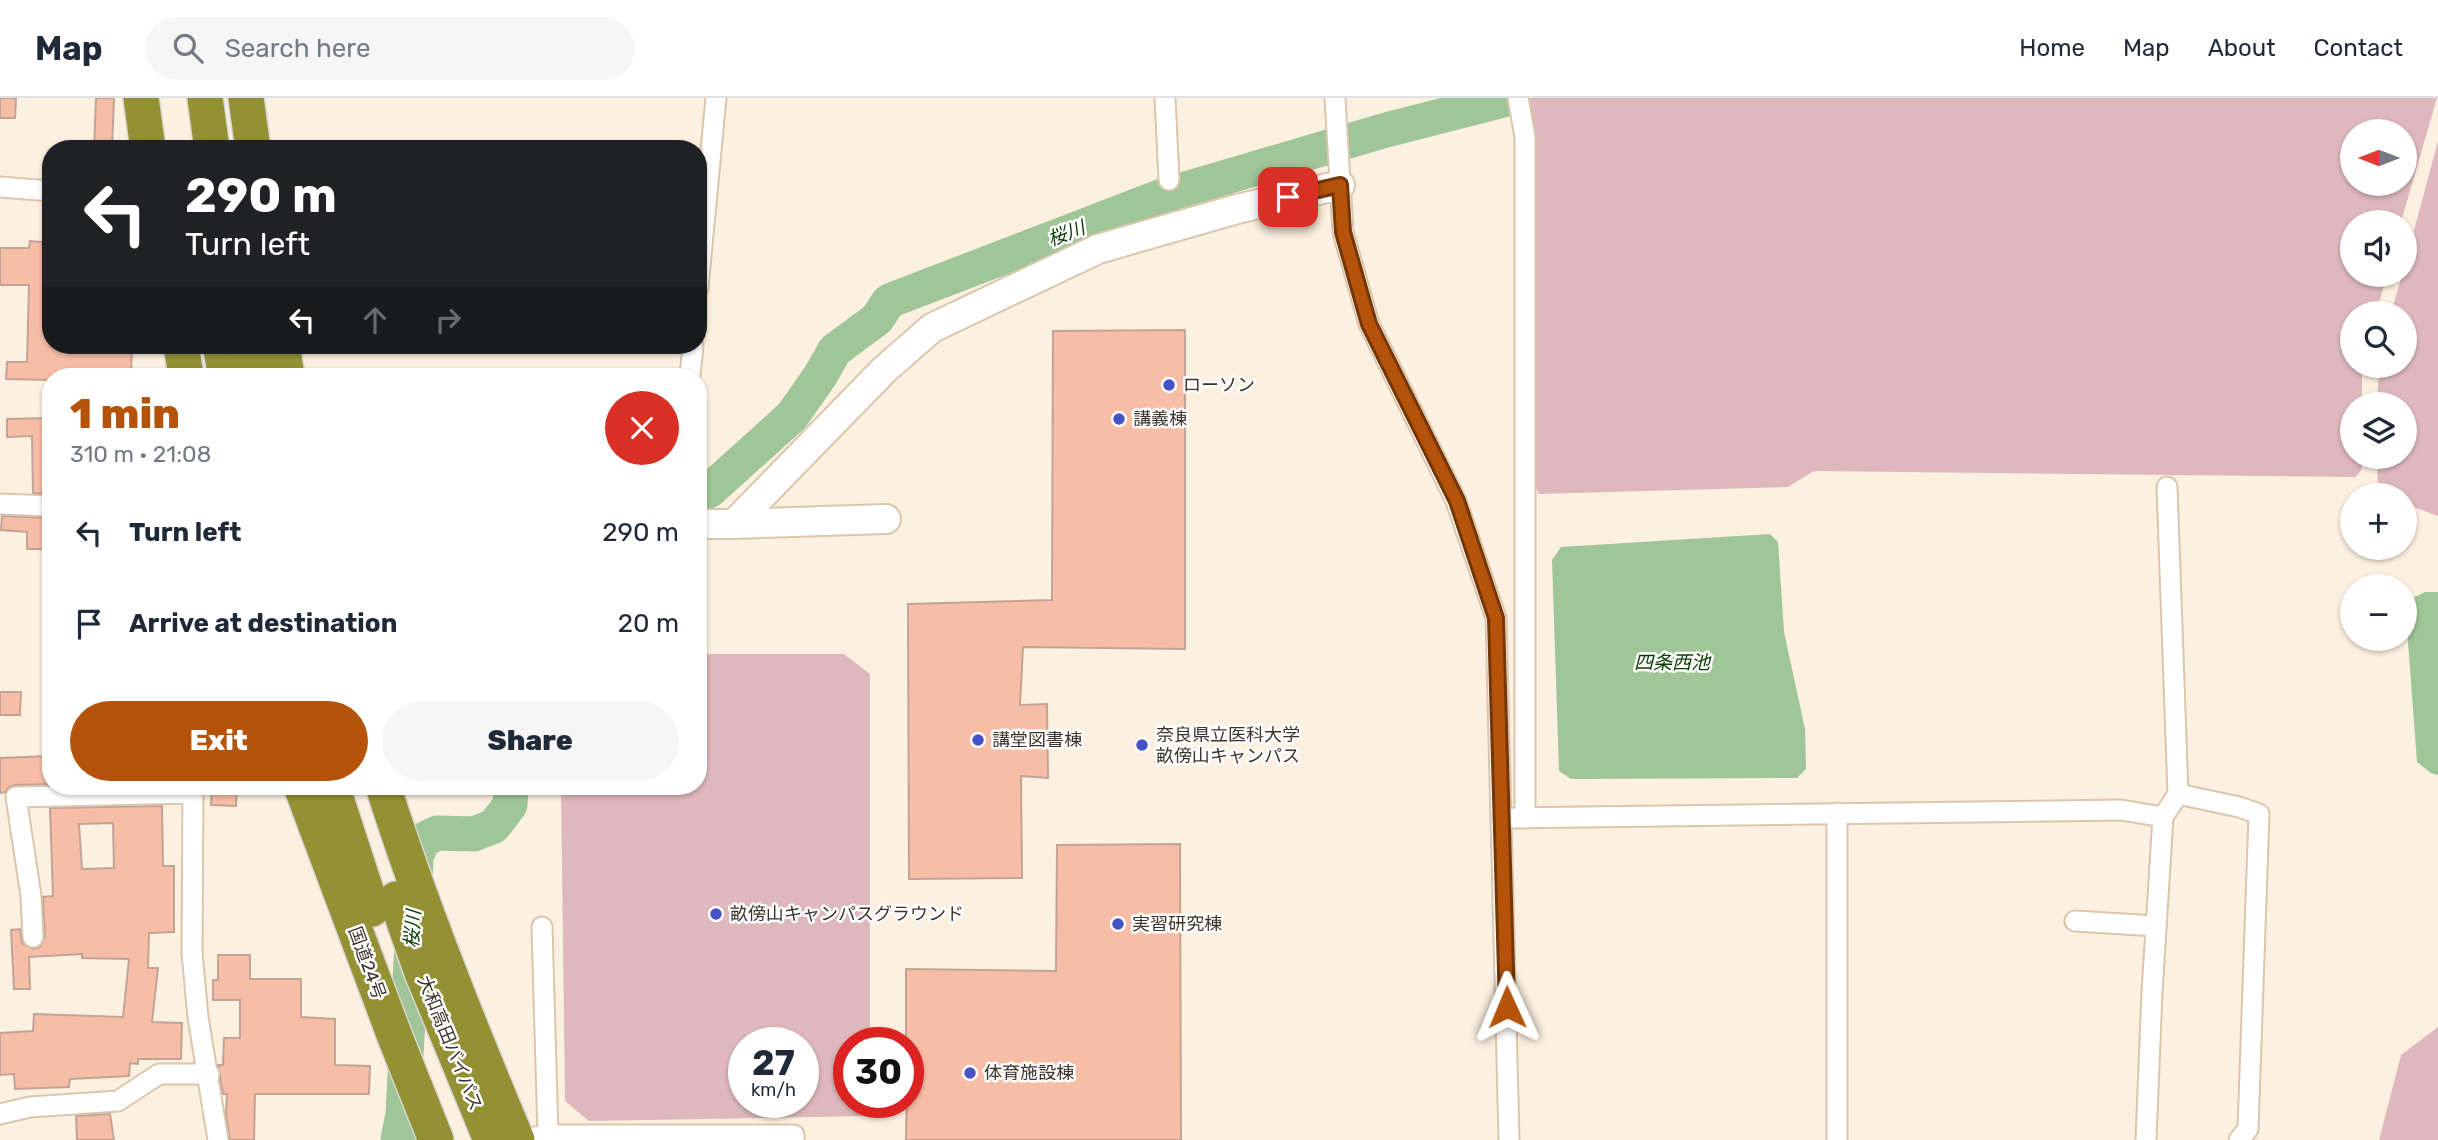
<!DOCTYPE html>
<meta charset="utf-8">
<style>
:root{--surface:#fff;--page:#f6f6f7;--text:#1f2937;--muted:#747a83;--line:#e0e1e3;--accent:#b45309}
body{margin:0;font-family:Rubik,"Noto Sans JP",sans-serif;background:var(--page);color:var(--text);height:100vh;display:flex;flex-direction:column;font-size:26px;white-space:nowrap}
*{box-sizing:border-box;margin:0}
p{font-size:23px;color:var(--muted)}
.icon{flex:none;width:38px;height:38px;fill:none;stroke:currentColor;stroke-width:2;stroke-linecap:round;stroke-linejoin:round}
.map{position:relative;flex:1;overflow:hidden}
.drawer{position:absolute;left:42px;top:270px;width:665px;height:427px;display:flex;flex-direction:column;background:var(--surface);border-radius:28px;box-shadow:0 2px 5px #0004}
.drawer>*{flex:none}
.top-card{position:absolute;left:42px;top:42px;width:665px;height:214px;border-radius:28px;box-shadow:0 2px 5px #0004;background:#202124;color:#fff;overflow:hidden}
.needle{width:46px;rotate:270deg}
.fabs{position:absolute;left:2340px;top:21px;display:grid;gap:14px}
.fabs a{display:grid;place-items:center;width:77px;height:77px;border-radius:50%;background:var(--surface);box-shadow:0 2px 5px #0004;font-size:35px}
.speed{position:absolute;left:728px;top:929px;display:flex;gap:14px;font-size:35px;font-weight:700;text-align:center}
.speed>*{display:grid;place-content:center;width:91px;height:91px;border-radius:50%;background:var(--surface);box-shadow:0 2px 5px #0004;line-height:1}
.speed small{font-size:18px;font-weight:400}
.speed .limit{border:10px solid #d22;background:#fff;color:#111}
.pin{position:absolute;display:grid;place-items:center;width:60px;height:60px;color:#fff;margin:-30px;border-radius:14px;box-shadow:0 4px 10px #0006}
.me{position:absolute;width:77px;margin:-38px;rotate:359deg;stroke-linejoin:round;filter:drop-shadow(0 0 5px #0008)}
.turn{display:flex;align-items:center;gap:24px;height:147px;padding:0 28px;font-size:32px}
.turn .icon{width:91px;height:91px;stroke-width:2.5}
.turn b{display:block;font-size:49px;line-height:60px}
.lanes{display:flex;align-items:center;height:66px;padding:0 28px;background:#0003;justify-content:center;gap:35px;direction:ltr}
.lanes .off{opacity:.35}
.round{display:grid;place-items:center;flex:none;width:74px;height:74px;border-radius:37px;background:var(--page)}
.headline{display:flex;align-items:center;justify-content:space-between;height:119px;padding:0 28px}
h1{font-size:42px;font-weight:800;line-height:52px;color:var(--accent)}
.button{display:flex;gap:14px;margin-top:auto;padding:14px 28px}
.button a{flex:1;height:80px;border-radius:42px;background:var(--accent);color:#fff;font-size:28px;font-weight:800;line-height:80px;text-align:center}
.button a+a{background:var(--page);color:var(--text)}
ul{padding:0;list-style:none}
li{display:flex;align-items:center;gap:21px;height:91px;padding:0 28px}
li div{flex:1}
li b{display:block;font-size:26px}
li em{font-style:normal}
header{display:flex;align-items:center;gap:42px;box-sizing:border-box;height:98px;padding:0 35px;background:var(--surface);border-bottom:2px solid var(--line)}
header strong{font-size:33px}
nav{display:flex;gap:38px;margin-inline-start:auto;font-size:24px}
.search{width:490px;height:63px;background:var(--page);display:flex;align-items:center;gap:18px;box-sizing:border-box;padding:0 24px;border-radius:38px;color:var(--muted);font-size:26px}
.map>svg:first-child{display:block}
</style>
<header>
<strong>Map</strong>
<div class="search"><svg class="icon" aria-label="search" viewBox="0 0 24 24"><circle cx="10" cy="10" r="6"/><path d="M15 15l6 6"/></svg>Search here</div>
<nav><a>Home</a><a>Map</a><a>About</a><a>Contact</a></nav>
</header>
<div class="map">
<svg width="2438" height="1042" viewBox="0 0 2438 1042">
<rect width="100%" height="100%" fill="#fcf0e0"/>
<g fill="#deb8bc" fill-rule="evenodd">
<path d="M1528 0H2437L2401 124H2352V177H2387L2376 215H2352V268H2362V306H2352V359H2362V371L2356 379 1814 373 1788 389 1539 396 1533 385V36ZM2352 33H2404V86H2352Z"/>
<path d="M2438 43V418L2405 406 2404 397H2382L2378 391 2377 359H2404V306H2377L2379 268H2404V215H2391L2402 177H2404L2405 166Z"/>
<path d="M698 556H844L870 576V945H849V1004L869 1005V1018L589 1023 565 1003 561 688H698ZM744 945H803V1004H744Z"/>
<path d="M2438 929V1042H2379L2401 957Z"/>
</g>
<g fill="#a0c598">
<path d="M1770 436 1778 444 1784 534 1805 631 1806 671 1797 680 1571 681 1559 673 1552 462 1561 449Z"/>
<path d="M2425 494H2438V677L2431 675 2417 664 2405 504Z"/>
</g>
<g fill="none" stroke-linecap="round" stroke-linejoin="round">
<g stroke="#a0c598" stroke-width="35">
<path d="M698 399 710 392 792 318 820 278 835 252 877 221 889 203 1162 98 1386 32 1511 0"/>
<path d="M415 792 416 759 423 742 437 735 474 736 494 728 510 707 511 688"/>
<path d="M398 1042 403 1016 412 844"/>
</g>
</g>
<g fill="#f7bea7" stroke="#c3a396" stroke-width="2" fill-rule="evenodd">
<path d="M0 0H16L15 20H0Z"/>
<path d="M96 0H114L112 51H94Z"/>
<path d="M30 143 51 145V247H132L131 278H51V282L6 281 7 264H27L29 187H0V150H29Z"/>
<path d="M1185 232V551L1023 549 1020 607 1047 606 1048 680 1021 678 1022 780 909 781 908 506 1052 502 1053 233Z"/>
<path d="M51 320V396L33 395 32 338 7 339V321Z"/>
<path d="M2 418 51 420V451H27V434L1 432Z"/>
<path d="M0 594H21L20 617H0Z"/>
<path d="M48 658 49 686 15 687 9 689 5 694 0 695V660Z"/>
<path d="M212 688H237L236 708 211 707Z"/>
<path d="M162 708 163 768H174V834L149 835 148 870H158L152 924 182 925 181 961H138V966L130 965 129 978 70 981 69 989 15 991 14 976 0 977V935L33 933 34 916 123 919 129 861 82 860V856L29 859 30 891H14L11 832 20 831 22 845 33 851 40 849 45 839 43 799 53 798 50 710ZM113 725 114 770 82 771 79 726Z"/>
<path d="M1180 746 1181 1042H906L908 945H906V871L1056 873 1057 747Z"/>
<path d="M218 857H250V881H301V919L335 921V967L370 968 369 996H255L254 1042H230L226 1017 227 996H223L218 967H223L224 940H240V902H213V882H218Z"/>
<path d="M110 1016 114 1042H77L76 1018Z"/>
</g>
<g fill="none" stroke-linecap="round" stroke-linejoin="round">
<g stroke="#dac6ac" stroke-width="23">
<g id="street">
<path d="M1165 0 1169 82"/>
<path d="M1335 0 1343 134 1369 226 1456 403 1496 520 1509 1042"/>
<path d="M1518 0 1525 39V720"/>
<path d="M0 89 51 93"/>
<path d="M698 190 716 0"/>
<path d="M690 278 693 247"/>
<path d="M0 406 51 408"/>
<path d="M193 688 192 855 198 919 218 1042"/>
<path d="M2178 696 2239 709 2259 716 2248 1031 2239 1042"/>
<path d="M1514 720 2121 712 2163 719"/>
<path d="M2075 823 2156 828"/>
<path d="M33 839 31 798 16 699 193 695"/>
<path d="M0 1016 30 1009 118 1003 159 976H209"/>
<path d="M548 1037H794V1042"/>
<path d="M516 1042 548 1037 542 829"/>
<path d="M1837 1042V715"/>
<path d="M2146 1042 2152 894 2163 719 2178 696 2167 389"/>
</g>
</g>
<g stroke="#dac6ac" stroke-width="32">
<g id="secondary">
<path d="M698 426H734L884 272 932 230 1098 151 1237 111 1340 87"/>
<path d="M734 426 886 421"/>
</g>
</g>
<g stroke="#d8d7d5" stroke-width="38">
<g id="highway">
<path d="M141 0 148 51"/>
<path d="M205 0 212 51"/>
<path d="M246 0 253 51"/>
<path d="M181 247 186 278"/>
<path d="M220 247 226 278"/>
<path d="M248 247 254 278"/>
<path d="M282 247 287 278"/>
<path d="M301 688 395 939 436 1042"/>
<path d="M332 688 372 811"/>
<path d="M383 688C421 808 468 925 517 1042"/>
<path d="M396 801 421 872 491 1042"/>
</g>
</g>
<use href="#street" stroke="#fff" stroke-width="19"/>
<use href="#secondary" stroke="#fff" stroke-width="28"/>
<use href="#highway" stroke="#939134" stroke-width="35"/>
</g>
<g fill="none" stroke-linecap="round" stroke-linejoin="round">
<g stroke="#753606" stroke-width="18">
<path id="route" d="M1288 99 1340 87 1343 134 1369 226 1457 403 1496 520 1507 909"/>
</g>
<use href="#route" stroke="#b45309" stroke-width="12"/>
</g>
<g fill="#4752c7" stroke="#fff" stroke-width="2.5">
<circle cx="1169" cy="287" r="7"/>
<circle cx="1119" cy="321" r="7"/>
<circle cx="978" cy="642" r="7"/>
<circle cx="1142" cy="647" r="7"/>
<circle cx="716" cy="816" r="7"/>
<circle cx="1118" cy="826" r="7"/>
<circle cx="970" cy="975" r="7"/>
</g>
<g text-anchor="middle" stroke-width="5" stroke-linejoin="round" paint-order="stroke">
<g font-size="18" fill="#3d352b" stroke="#fff" text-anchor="start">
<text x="1183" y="293">ローソン</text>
<text x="1133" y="327">講義棟</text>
<text x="1156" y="643">奈良県立医科大学<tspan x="1156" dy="21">畝傍山キャンパス</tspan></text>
<text x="992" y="648">講堂図書棟</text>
<text x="730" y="822">畝傍山キャンパスグラウンド</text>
<text x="1132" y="832">実習研究棟</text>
<text x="984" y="981">体育施設棟</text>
</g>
<g font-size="18" fill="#3d352b" stroke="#fff">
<text transform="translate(367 865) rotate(70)" y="6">国道24号</text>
<text transform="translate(450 945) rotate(68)" y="6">大和高田バイパス</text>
</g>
<g font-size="19" font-style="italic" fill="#093c00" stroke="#fff">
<text transform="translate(1066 135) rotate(-21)" y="7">桜川</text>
<text x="1672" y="571">四条西池</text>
<text transform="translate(412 831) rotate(-86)" y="7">桜川</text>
</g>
</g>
</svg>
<div class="fabs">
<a><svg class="needle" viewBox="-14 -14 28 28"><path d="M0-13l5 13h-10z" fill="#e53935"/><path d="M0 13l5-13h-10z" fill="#747a83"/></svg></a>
<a><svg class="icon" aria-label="sound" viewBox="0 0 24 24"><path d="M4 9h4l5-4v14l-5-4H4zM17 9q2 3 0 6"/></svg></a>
<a><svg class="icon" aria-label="search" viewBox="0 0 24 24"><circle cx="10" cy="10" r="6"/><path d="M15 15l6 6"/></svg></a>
<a><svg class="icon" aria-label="layers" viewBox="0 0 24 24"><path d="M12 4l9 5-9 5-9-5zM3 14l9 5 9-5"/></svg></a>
<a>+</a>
<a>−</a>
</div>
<div class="speed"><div>27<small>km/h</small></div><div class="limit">30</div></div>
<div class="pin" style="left:1288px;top:99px;background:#d93025"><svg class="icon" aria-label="arrive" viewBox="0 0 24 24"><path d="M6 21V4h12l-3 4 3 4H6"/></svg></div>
<svg class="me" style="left:1507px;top:909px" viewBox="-20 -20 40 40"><path d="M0-17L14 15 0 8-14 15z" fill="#b45309" stroke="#fff" stroke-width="4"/></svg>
<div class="top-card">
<div class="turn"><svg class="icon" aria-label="left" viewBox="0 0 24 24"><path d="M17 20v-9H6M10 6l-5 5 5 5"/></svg><div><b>290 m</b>Turn left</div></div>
<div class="lanes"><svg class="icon" aria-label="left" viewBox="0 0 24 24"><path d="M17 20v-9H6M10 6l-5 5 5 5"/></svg><svg class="icon off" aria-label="ahead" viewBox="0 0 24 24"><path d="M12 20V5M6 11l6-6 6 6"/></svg><svg class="icon off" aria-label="right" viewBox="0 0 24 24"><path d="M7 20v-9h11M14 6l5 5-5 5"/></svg></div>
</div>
<section class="drawer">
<div class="headline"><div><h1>1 min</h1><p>310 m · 21:08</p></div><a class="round" style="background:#d93025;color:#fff"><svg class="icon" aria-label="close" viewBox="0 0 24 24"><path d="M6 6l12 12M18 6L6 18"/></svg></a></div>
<ul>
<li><svg class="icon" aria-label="left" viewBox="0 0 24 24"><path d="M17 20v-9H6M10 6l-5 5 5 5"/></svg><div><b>Turn left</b></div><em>290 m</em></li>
<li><svg class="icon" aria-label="arrive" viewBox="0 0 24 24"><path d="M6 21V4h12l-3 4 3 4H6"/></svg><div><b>Arrive at destination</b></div><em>20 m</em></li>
</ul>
<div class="button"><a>Exit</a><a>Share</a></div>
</section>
</div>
